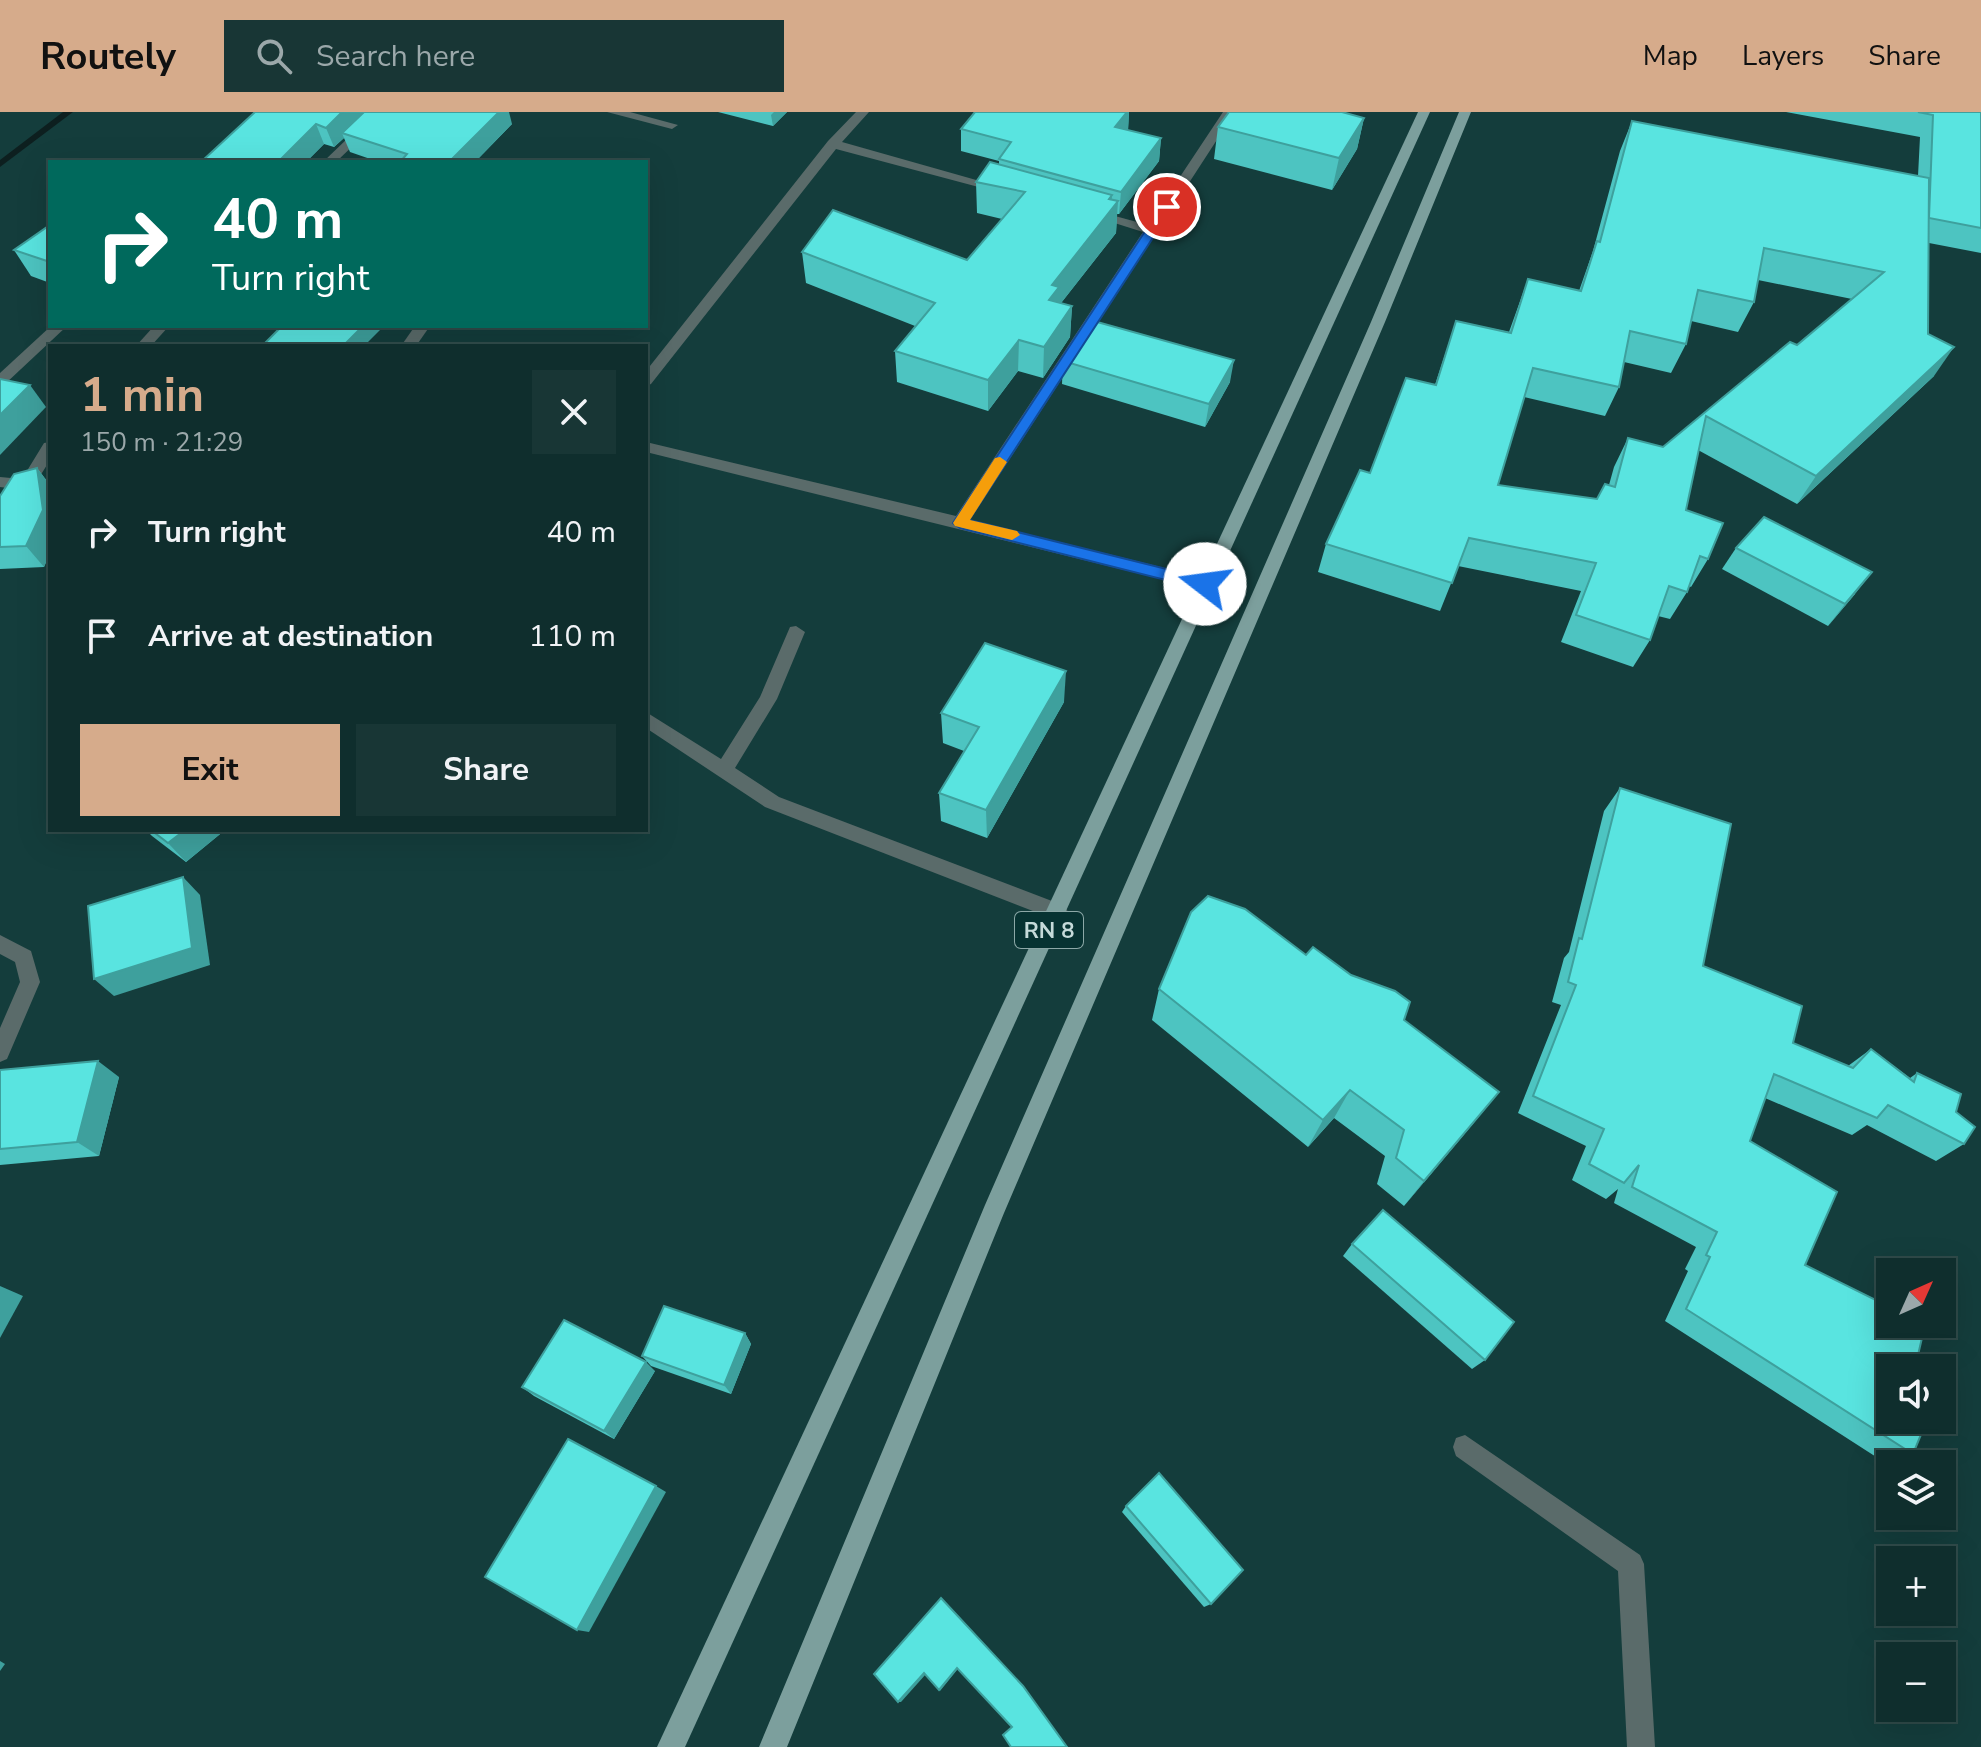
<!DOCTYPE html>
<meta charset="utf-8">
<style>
:root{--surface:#0f2e2d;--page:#183635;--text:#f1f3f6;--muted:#9ba8aa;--line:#2f4a49;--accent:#d6ab8b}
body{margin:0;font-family:"Nunito Sans",sans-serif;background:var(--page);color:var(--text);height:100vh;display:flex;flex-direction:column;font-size:30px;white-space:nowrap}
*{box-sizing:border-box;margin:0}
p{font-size:26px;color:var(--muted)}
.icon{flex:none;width:44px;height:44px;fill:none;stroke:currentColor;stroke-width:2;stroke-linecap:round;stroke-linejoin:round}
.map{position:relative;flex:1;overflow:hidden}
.side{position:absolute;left:48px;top:232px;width:600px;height:488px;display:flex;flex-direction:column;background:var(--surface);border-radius:0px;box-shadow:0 8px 32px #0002,0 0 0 2px var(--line)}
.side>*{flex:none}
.banner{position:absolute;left:48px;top:48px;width:600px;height:168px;border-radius:0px;box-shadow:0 8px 32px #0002,0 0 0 2px var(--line);background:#00695c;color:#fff;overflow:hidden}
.needle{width:52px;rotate:45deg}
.controls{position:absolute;left:1876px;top:1146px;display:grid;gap:16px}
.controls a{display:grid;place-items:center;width:80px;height:80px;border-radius:0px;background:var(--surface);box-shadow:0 8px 32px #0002,0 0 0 2px var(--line);font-size:40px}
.pin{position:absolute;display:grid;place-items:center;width:68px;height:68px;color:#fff;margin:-34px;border:4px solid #fff;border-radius:50%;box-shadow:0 2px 8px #0007}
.me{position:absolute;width:88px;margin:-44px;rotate:285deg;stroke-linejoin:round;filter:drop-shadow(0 0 6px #0008)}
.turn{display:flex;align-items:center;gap:28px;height:168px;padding:0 32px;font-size:36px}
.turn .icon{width:104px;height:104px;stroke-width:2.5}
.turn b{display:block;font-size:56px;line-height:68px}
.round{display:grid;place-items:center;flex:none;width:84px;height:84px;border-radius:0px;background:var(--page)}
.head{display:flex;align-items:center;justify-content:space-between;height:136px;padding:0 32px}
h1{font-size:48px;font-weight:700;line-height:60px;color:var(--accent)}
.action{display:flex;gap:16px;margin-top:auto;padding:16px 32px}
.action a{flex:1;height:92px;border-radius:0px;background:var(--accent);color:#111;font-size:32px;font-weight:700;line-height:92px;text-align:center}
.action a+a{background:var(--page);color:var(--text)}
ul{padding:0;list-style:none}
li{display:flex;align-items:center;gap:24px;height:104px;padding:0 32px}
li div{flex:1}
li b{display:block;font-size:30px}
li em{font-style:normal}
header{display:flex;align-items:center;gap:48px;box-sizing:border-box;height:112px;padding:0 40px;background:var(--accent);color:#111}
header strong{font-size:38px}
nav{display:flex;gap:44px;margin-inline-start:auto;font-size:28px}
.search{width:560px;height:72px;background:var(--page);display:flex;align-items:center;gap:20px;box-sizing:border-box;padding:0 28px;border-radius:0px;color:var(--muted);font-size:30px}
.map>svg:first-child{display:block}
</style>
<header>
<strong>Routely</strong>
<div class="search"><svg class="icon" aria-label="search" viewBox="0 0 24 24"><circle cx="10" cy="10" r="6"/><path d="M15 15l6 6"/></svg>Search here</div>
<nav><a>Map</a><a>Layers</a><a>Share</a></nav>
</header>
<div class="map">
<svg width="1981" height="1635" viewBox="0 0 1981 1635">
<rect width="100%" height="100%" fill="#143d3c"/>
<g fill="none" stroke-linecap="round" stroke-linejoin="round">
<path fill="#0d1f1f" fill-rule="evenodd" d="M63 0H73L0 55V48Z"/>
<g fill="#5a6b6a" fill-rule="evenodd">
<path d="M375 0H388L336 50H323Z"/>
<path d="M607 0H630L678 13 672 17Z"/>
<path d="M856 0H869L842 30 1008 77 1001 81 836 37 651 272 646 274V259L828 29Z"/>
<path d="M1223 0H1235L970 408 1205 466 1213 472 1211 476 1205 478 646 340V330L956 404 1143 120 1086 102 1093 98 1148 113Z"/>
<path d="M51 214H67L5 272 0 274V261Z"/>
<path d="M154 214H169L151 234H136Z"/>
<path d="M415 214H430L416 234H401Z"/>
<path d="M50 330V348L6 419 0 421V402L15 377 0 375V365L22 367 44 331Z"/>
<path d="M796 514 805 520 777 587 735 656 779 685 1065 794 1068 800 1065 806 1058 808 1051 806 765 695 646 616V600L721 647 760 585 790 515Z"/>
<path d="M0 823 31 839 40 870 7 947 0 950V916L20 870 15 850 0 842Z"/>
<path d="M1465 1323 1640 1443 1644 1452 1655 1635H1627L1618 1459 1456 1344 1453 1335 1456 1326Z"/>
</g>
<g fill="#7c9f9d" fill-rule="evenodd">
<path d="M1418 0H1430L685 1635H657Z"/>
<path d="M1459 0H1471L1385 210 1004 1101 787 1635H759L985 1093 1371 210Z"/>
</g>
</g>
<g fill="#4dc4c1" fill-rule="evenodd">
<path d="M255 0 512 12 475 50H379L350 40 344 26 334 35 324 32 306 50H203Z"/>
<path d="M718 0H787L773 14Z"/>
<path d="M975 0H1129L1128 18 1161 26 1159 49 1119 102H1117L1116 121 1061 191 1072 194 1070 225 1043 266 1018 259 988 299 897 270 895 239 915 214 806 171 802 140 967 148 1002 107 977 101 976 70 999 53V49L961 39V17Z"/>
<path d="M1786 0H1981V141L1929 131 1928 222 1934 264 1797 392 1698 338 1686 398 1708 447 1691 475 1689 474 1687 480 1670 507 1658 504 1650 528 1633 555 1561 530 1581 479 1458 454 1440 499 1318 460 1326 432 1370 361 1435 273 1456 209 1509 220 1528 167 1579 179 1593 139 1620 39 1632 9 1918 64 1920 25ZM1758 168 1852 187 1797 233 1663 335 1628 326 1614 355 1609 373 1597 387 1498 373 1524 285 1605 304 1619 275 1624 250 1671 261 1686 232 1691 209 1738 220 1754 190Z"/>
<path d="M1364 6 1357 37 1332 78 1214 47 1218 15Z"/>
<path d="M50 113V171L31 164 14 138Z"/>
<path d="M1063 249 1230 270 1205 315 1062 272Z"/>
<path d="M37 356 50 373V441L44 455 0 457V384Z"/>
<path d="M1736 436 1855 482 1828 514 1722 457Z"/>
<path d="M1064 590 987 726 941 709 939 681 964 639 943 631 941 601Z"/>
<path d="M1620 676 1703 854 1793 931 1848 954 1871 937 1910 966 1917 961 1956 1000 1964 1032 1936 1049 1867 1013 1852 1023 1765 986 1750 1029 1805 1153 1890 1256 1913 1342 1884 1350 1665 1209 1688 1159 1685 1157 1696 1135 1614 1091 1618 1077 1606 1087 1572 1068 1586 1034 1518 1001 1561 893 1552 890 1564 846 1569 840 1604 699Z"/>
<path d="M146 718H225L186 750 152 724Z"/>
<path d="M1306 843 1404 908 1476 1008 1404 1094 1377 1072 1385 1044 1334 1006 1308 1035 1152 908 1159 877Z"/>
<path d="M0 958 119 965 99 1044 0 1053Z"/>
<path d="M1352 1132 1485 1248 1472 1257 1343 1144Z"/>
<path d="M745 1221 751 1232 731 1282 651 1254 642 1244Z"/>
<path d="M655 1259 614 1327 534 1284 522 1275Z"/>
<path d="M1126 1394 1211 1492 1204 1495 1122 1400Z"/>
</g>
<g fill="#3ea09d">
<path d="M342 0H371L342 21 344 26 334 35 326 16Z"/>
<path d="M499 0H509L512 12 475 50H449Z"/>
<path d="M774 0H787L773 14 771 3Z"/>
<path d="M1127 0H1129L1128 19 1115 15Z"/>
<path d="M1364 6 1357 37 1332 78 1339 46Z"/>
<path d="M316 12 324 32 306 50H278Z"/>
<path d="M1161 26 1159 49 1119 102 1121 80Z"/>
<path d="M1112 83 1111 99 1118 89 1116 121 1058 195 1049 188 1052 173Z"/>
<path d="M1072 194 1070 225 1043 266 1044 235Z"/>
<path d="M350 214H384L368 230 370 234H343Z"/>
<path d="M1019 228 1018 259 988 299V268Z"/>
<path d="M1954 235 1934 264 1797 392 1816 364Z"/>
<path d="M1234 248 1230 270 1205 315 1209 292Z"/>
<path d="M30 273 46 295 0 343V303Z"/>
<path d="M37 356 50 373V441L44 455 26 434Z"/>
<path d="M646 420 650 434 646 440Z"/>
<path d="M1872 460 1855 482 1828 514 1845 492Z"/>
<path d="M1066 559 1064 590 987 726 986 698Z"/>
<path d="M185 718H225L186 750 168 731Z"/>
<path d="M183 765 200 783 210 853 114 884 94 867Z"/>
<path d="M98 949 119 965 99 1044 77 1030Z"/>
<path d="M1350 978 1334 1006 1308 1035 1323 1008Z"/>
<path d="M1499 980 1476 1008 1404 1094 1424 1069Z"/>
<path d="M0 1174 23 1184 0 1226Z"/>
<path d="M745 1221 751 1232 731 1282 724 1273Z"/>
<path d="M646 1250 655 1259 614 1327 604 1319Z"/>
<path d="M656 1374 666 1380 589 1520 577 1518Z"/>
<path d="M0 1549 5 1552 0 1559Z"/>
<path d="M957 1556V1558L940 1579 939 1578Z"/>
<path d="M924 1561 926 1562 901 1590H898Z"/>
</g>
<g fill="#59e4e0" stroke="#3ea09d" stroke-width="2" fill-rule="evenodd">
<path d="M255 0H342L326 16 316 12 278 50 202 49Z"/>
<path d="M364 0H499L449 50H400L407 42 342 21Z"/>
<path d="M975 0H1127L1115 15 1161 26 1121 80 999 47 1011 30 961 17Z"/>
<path d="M1229 0H1342L1364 6 1339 46 1218 15Z"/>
<path d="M1918 0H1981V116L1929 106 1933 3Z"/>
<path d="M1632 9 1929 66 1928 222 1954 235 1816 364 1706 304 1686 398 1723 411 1708 447 1700 444 1687 480 1669 474 1650 528 1576 503 1596 451 1469 426 1452 471 1326 432 1360 358 1370 361 1406 266 1436 273 1456 209 1511 221 1528 167 1581 179 1597 129 1600 130ZM1764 136 1884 160 1797 233 1790 230 1663 335 1628 326 1615 375 1605 372 1597 387 1498 373 1533 256 1619 275 1630 219 1686 232 1698 178 1754 190Z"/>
<path d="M990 50 1112 83 1109 87 1118 89 1052 173 1059 175 1049 188 1072 194 1044 235 1019 228 988 268 895 239 935 191 802 140 833 98 967 148 1025 80 976 70Z"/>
<path d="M50 113V150L14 138Z"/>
<path d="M1090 208 1234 248 1209 292 1063 249Z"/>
<path d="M282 214H358L362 215 343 234H262Z"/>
<path d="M0 267 30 273 0 303Z"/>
<path d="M37 356 43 398 26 434 0 435V384L14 362Z"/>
<path d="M1764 405 1872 460 1845 492 1736 436Z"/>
<path d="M985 531 1066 559 986 698 939 681 979 615 941 601Z"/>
<path d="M1620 676 1731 712 1703 854 1802 894 1793 931 1853 956 1871 937 1914 970 1917 961 1961 982 1956 1000 1975 1015 1964 1032 1888 993 1877 1006 1774 962 1750 1029 1837 1080 1805 1153 1890 1195V1212L1925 1213 1915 1256H1890V1308H1927L1913 1342 1686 1197 1710 1145 1706 1143 1717 1120 1632 1075 1639 1053 1624 1071 1589 1052 1604 1017 1533 984 1576 873 1568 870 1579 826 1582 827Z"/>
<path d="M151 718H185L168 731Z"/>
<path d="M183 765 192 836 94 867 88 794Z"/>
<path d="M1208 784 1245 797 1306 843 1313 835 1351 863 1395 879 1410 890 1404 908 1499 980 1424 1069 1396 1046 1404 1018 1350 978 1323 1008 1159 877 1191 800Z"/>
<path d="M98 949 77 1030 0 1037V958Z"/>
<path d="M1383 1098 1514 1210 1485 1248 1352 1132Z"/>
<path d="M664 1194 745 1221 724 1273 642 1244Z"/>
<path d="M564 1208 646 1250 604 1319 522 1275Z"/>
<path d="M568 1327 656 1374 577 1518 485 1465Z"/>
<path d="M1159 1361 1243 1458 1211 1492 1126 1394Z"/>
<path d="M941 1486 1023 1574 1067 1635H1011L1003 1623 1012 1615 957 1556 939 1578 924 1561 898 1590 874 1562Z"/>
</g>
<path fill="#1a73e8" stroke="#114b97" stroke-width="2" d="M1167 91 1173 95 969 408 1211 468 1213 472 1205 478 960 416 953 411 1161 95Z"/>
<path fill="#f59e0b" d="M1000 345 1007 350 970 408 1017 419 1020 423 1012 428 955 414 953 411 995 346Z"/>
<g text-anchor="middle" stroke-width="8" stroke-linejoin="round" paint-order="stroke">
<rect fill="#073332" stroke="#8ca8a7" stroke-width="2" x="1015" y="800" width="68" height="36" rx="6"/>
<g font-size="22" font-weight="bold" fill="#c5dad9">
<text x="1049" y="826">RN 8</text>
</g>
</g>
</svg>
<div class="controls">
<a><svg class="needle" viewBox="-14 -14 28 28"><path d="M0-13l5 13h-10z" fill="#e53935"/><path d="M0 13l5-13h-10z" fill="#9ba8aa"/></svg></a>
<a><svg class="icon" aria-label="sound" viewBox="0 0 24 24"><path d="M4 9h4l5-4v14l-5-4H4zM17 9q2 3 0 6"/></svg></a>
<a><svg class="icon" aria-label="layers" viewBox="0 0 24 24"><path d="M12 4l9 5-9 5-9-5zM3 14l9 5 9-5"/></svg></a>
<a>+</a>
<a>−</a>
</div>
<div class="pin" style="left:1167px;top:95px;background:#d93025"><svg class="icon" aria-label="arrive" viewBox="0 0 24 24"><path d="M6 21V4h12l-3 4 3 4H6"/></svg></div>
<svg class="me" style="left:1205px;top:472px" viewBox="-20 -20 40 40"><circle r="19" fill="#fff"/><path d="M0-13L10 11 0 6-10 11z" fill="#1a73e8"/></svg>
<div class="banner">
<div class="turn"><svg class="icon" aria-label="right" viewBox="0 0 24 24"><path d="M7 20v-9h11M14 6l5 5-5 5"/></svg><div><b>40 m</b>Turn right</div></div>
</div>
<section class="side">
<div class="head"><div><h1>1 min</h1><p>150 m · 21:29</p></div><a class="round"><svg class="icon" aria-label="close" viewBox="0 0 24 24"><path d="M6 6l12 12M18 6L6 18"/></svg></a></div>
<ul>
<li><svg class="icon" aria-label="right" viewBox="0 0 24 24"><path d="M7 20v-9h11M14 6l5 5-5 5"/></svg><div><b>Turn right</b></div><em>40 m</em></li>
<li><svg class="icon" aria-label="arrive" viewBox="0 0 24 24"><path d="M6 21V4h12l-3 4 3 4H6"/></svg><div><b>Arrive at destination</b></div><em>110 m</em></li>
</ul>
<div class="action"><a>Exit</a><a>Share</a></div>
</section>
</div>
